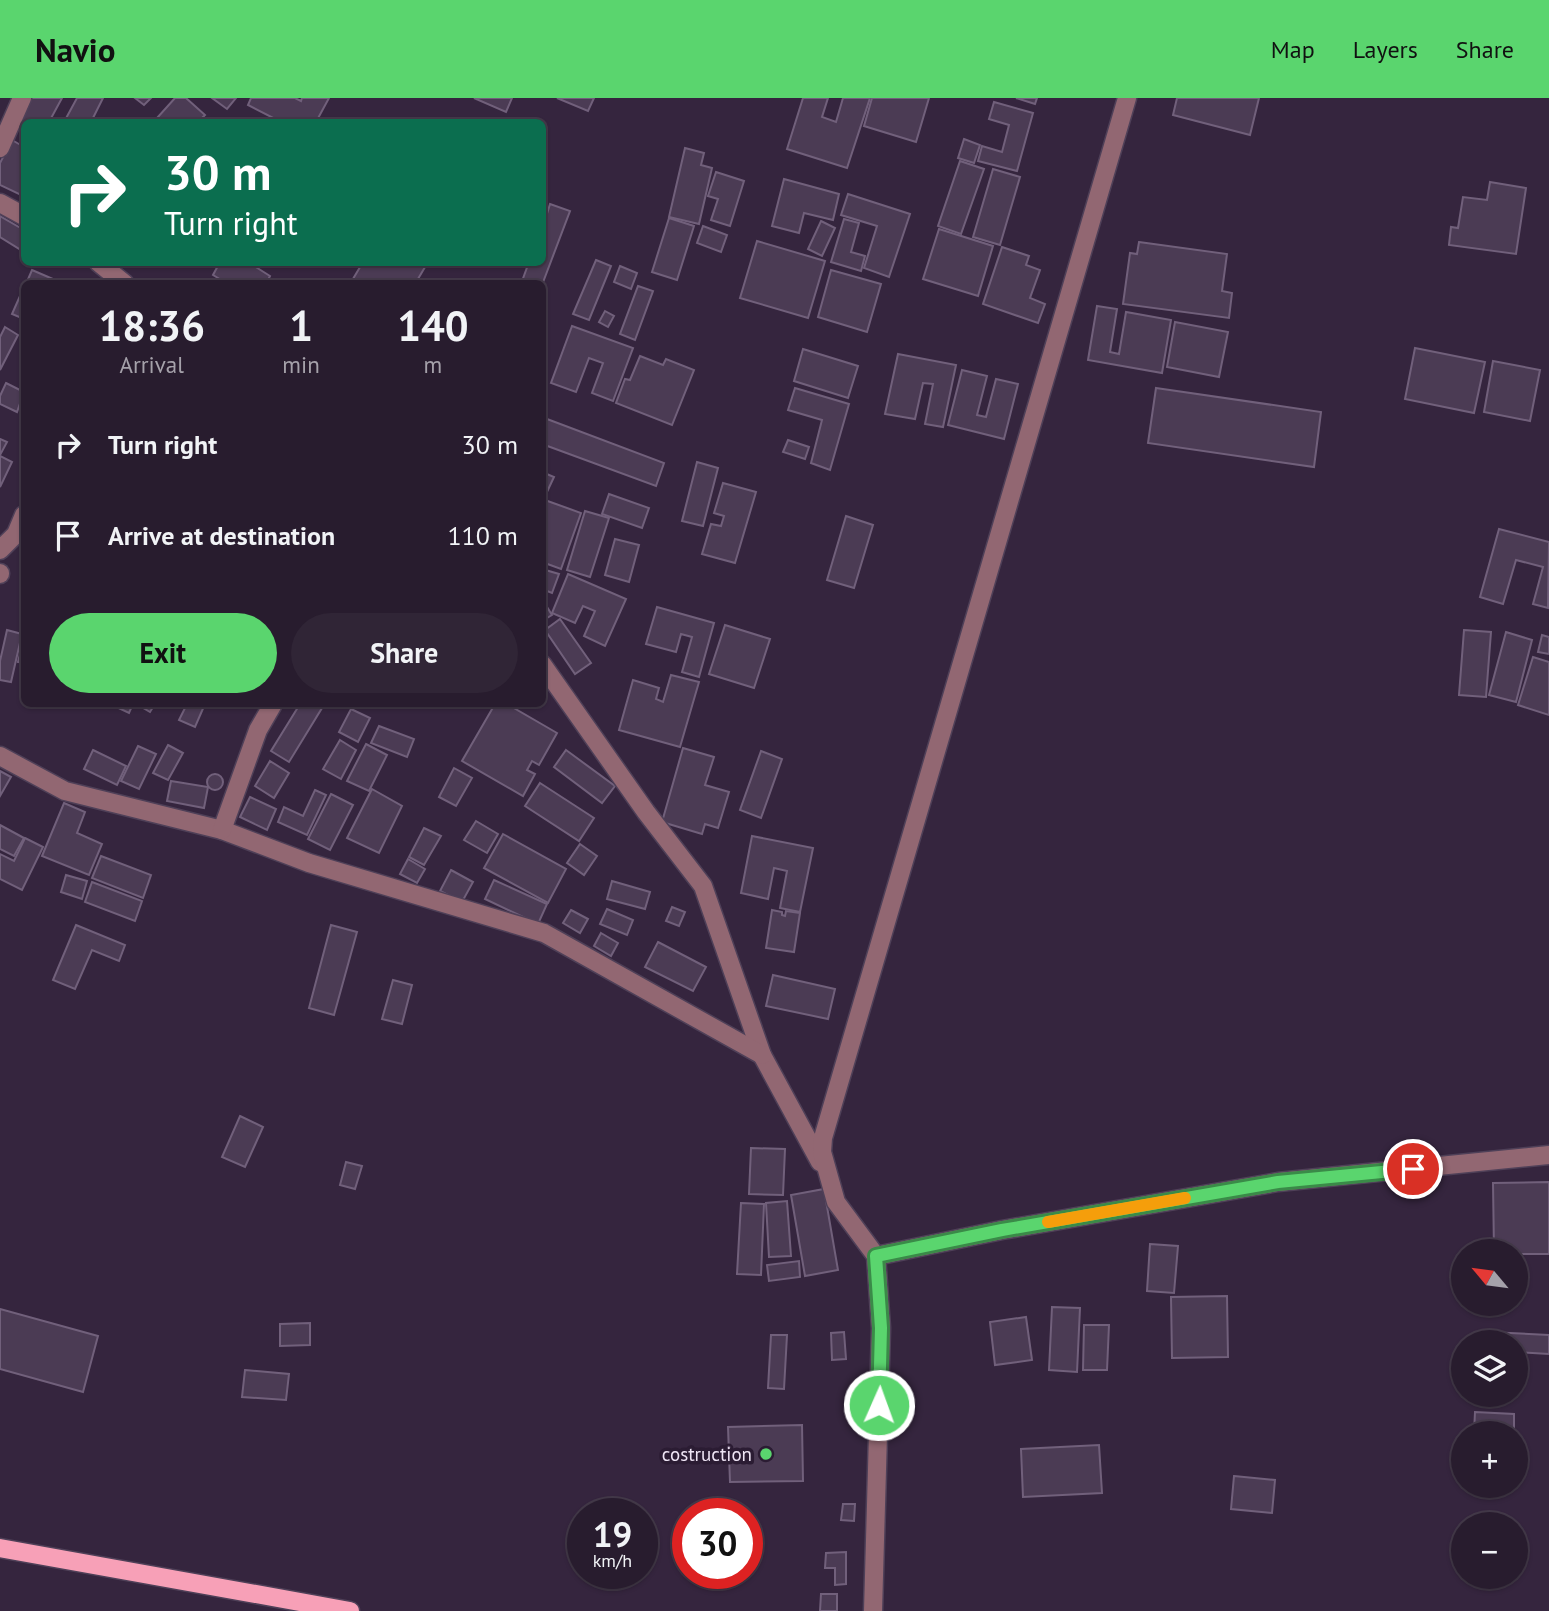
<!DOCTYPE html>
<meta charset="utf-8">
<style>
:root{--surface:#281c2e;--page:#302536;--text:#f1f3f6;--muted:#a5a1aa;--line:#443a4a;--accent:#5ad56e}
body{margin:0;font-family:"PT Sans",sans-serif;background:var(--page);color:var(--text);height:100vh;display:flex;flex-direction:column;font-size:26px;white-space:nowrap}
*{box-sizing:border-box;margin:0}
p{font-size:23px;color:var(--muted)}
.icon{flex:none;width:38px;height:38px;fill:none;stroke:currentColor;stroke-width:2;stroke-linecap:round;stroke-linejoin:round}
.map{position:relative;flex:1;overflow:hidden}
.side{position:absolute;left:21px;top:182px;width:525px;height:427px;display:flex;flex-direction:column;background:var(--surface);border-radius:10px;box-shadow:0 2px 5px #0004,0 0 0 2px var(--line)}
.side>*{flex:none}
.banner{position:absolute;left:21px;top:21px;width:525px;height:147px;border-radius:10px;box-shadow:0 2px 5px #0004,0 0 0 2px var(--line);background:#0b6e4f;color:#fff;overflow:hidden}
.needle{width:46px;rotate:299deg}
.controls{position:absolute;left:1451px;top:1141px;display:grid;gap:14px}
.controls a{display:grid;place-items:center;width:77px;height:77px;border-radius:50%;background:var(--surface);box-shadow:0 2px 5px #0004,0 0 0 2px var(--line);font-size:35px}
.speed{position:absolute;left:567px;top:1400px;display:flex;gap:14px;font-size:35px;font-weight:700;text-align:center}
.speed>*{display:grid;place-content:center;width:91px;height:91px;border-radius:50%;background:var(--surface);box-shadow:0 2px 5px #0004,0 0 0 2px var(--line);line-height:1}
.speed small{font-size:18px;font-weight:400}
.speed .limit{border:10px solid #d22;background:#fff;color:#111}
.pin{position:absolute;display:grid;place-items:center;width:60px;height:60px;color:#fff;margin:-30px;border:4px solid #fff;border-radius:50%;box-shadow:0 2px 7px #0007}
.me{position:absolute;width:77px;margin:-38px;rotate:2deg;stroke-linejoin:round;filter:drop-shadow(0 0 5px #0008)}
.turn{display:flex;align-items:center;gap:24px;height:147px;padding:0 28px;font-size:32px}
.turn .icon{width:91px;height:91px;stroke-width:2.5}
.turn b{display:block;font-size:49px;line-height:60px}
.eta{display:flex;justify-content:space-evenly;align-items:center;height:119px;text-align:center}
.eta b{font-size:42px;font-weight:800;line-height:49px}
.primary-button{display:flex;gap:14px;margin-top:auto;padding:14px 28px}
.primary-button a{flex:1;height:80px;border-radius:42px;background:var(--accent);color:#111;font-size:28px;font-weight:800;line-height:80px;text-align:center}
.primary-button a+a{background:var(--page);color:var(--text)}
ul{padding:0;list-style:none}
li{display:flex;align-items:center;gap:21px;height:91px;padding:0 28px}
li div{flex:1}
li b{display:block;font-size:26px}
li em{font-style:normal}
header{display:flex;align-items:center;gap:42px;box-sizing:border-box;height:98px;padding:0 35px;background:var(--accent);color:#111}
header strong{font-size:33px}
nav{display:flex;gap:38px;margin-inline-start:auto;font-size:24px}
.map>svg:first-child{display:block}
</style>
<header>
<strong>Navio</strong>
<nav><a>Map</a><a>Layers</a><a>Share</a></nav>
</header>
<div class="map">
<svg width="1549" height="1513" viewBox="0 0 1549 1513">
<rect width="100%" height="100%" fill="#35253e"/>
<g fill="#4b3b54" stroke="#71607b" stroke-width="2">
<path d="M25 0H62L49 24H24V27L14 21Z"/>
<path d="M77 0H103L91 24H64Z"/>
<path d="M135 0H151L144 7Z"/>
<path d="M175 0H186L205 17 198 24H161L157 20Z"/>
<path d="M212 0H236L227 11Z"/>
<path d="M251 0H295L301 3 302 0H329L316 24H281L248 7Z"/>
<path d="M474 0H512L506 14Z"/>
<path d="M557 0H594L588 13Z"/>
<path d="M803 0H828L822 19 836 24 843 0H870L847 70 787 51Z"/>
<path d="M872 0H929L916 44 864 28Z"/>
<path d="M1016 0H1037L1035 6Z"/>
<path d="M1177 0H1259L1250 37 1173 17Z"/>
<path d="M994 4 1033 15 1017 73 978 63 982 48 1002 54 1009 27 989 21Z"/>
<path d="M964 41 980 47 974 65 958 60Z"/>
<path d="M12 42 24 49V89L21 97 0 87V65Z"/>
<path d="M685 50 704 55 701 67 712 70 699 126 669 119Z"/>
<path d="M960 63 984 71 961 136 938 128Z"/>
<path d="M993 71 1020 79 1000 147 973 139Z"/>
<path d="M716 74 744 83 730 128 711 122 718 101 708 98Z"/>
<path d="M784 81 839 96 833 122 804 115 799 135 772 128Z"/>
<path d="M1490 84 1526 90 1516 156 1449 147 1451 129 1458 130 1463 99 1487 102Z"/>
<path d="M848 96 910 116 889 179 864 170 877 128 841 117Z"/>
<path d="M550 106 570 113 542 187V186H521L529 164H542V117L546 119Z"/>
<path d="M0 118 24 132V147L21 152 0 139Z"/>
<path d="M669 120 694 128 677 182 652 174Z"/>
<path d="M844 121 859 125 851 154 865 158 861 173 831 164Z"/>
<path d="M821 123 835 130 822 158 808 151Z"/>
<path d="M703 128 727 137 721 154 697 145Z"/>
<path d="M939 131 993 148 978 198 923 181Z"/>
<path d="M757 143 825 163 808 220 740 200Z"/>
<path d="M1139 144 1227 156 1222 193 1232 195 1229 220 1123 206 1130 155 1137 156Z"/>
<path d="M1002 149 1029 158 1026 167 1040 172 1030 200 1045 206 1038 225 983 206Z"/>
<path d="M596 162 611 168 589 222 573 216Z"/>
<path d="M220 164H248L270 178 266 186H228L213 177Z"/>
<path d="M363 164H428L415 186H350Z"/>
<path d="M620 168 637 175 631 191 614 184Z"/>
<path d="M32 172 60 184 59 186H26Z"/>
<path d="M831 172 881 186 867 234 818 219Z"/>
<path d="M638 188 653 193 635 242 620 236Z"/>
<path d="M24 189V221L12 216Z"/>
<path d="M1097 208 1117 211 1110 254 1119 256 1126 214 1171 222 1162 275 1088 262Z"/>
<path d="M605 213 614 218 608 229 599 224Z"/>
<path d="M1175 224 1228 234 1219 279 1167 269Z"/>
<path d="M572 228 633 250 613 303 592 295 603 265 589 260 576 294 551 285Z"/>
<path d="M5 229 18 237 0 272V239Z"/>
<path d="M1415 250 1485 264 1474 315 1405 301Z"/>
<path d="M803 251 858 268 848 300 794 283Z"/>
<path d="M898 256 956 267 943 329 925 326 933 286 923 285 915 321 885 316Z"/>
<path d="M640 258 663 267 666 261 694 272 672 327 616 305 625 281 630 282Z"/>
<path d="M1493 263 1540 272 1530 323 1484 314Z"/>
<path d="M962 272 987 278 977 317 986 319 996 281 1018 286 1004 341 948 327Z"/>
<path d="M6 285 24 294 17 314 0 306V298Z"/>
<path d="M795 290 849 306 830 372 811 365 822 322 788 312Z"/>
<path d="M1156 290 1321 314 1314 369 1148 345Z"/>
<path d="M547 321 664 365 656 388 542 346V334Z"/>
<path d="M0 341 7 344 0 357Z"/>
<path d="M788 342 809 349 805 361 783 354Z"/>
<path d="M0 358 12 364 0 389Z"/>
<path d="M697 364 718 370 703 428 682 423Z"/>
<path d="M542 374 554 379 546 396 542 395Z"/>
<path d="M723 385 756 394 735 465 702 456 711 426 721 428 724 418 714 415Z"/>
<path d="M609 396 649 410 642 430 602 416Z"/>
<path d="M542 401 581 415 561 471 542 464Z"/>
<path d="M585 413 609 420 590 479 567 472Z"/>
<path d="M846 418 873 427 854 490 827 482Z"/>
<path d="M1499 431 1549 444 1548 510 1533 506 1543 469 1516 462 1503 506 1480 499Z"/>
<path d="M615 441 639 447 629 484 605 477Z"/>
<path d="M542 471 559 476 552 495 542 491Z"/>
<path d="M568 476 626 501 605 548 584 538 595 513 583 508 575 525 552 515Z"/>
<path d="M542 501 552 517 542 523Z"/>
<path d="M657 509 714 525 699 579 682 574 692 539 681 536 676 554 646 546Z"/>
<path d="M560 521 591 565 575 576 545 532Z"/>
<path d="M725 527 770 541 754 590 709 576Z"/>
<path d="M7 532 22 536 11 584 0 582V563Z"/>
<path d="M1464 532 1491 534 1486 599 1459 597Z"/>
<path d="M1506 534 1532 542 1516 604 1489 597Z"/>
<path d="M1542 537 1549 539V556L1538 554Z"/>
<path d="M24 540V565L18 564Z"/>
<path d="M1533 559 1549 564V617L1518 607Z"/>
<path d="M671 577 699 584 680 649 619 632 633 582 659 590 656 601 663 604Z"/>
<path d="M110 606H133L129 615Z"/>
<path d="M141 606H155L150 614 140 608Z"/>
<path d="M187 606H205L195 629 179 622Z"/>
<path d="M300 606H315L322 610 289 664 271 653Z"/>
<path d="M495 606H507L557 635 539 667 532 663 527 672 535 676 523 698 462 663Z"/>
<path d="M351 611 370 620 358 644 339 634Z"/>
<path d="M379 628 414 641 407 659 371 645Z"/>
<path d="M340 642 356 652 341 681 323 671Z"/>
<path d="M366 646 387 657 369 693 347 683Z"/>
<path d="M168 647 183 655 168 682 153 675Z"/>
<path d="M138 648 156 656 139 691 121 683Z"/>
<path d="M683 650 714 659 705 687 729 694 718 730 705 726 702 736 662 724Z"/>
<path d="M93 652 126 668 117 687 84 671Z"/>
<path d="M566 652 615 688 602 705 554 669Z"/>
<path d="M761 653 782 661 761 720 740 712Z"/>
<path d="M270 663 289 675 274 700 255 688Z"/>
<path d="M454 670 472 680 456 708 439 699Z"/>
<path d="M0 673 11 679 0 698Z"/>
<circle cx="215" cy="684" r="8"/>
<path d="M171 683 208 689 204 710 167 703Z"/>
<path d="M540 685 594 720 579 743 525 708Z"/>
<path d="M372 691 402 708 379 755 347 740Z"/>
<path d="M315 692 326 697 307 737 278 724 284 709 303 718Z"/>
<path d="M331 696 353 707 330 752 308 741Z"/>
<path d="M250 699 276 711 267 732 240 719Z"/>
<path d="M64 705 85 714 77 735 102 746 89 777 42 758Z"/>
<path d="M476 723 498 736 487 755 464 742Z"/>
<path d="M0 727 24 740 14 758 0 751Z"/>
<path d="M424 730 441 738 424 767 409 759Z"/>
<path d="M503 736 566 771 548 805 484 770Z"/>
<path d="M752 738 813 750 800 814 780 810 787 773 774 770 768 801 741 795Z"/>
<path d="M25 740 43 749 22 792 0 781V756L14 763Z"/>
<path d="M580 746 597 758 584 777 567 765Z"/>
<path d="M101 758 151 777 143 800 92 780Z"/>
<path d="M408 761 425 771 417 785 400 776Z"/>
<path d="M451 772 473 784 462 804 440 793Z"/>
<path d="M66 777 87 783 82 801 61 794Z"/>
<path d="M494 782 547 806 538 826 485 801Z"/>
<path d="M612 783 650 794 645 811 607 801Z"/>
<path d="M92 784 142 803 135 823 85 804Z"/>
<path d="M672 809 685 814 679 828 666 823Z"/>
<path d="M607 811 633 822 627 837 600 826Z"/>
<path d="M571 812 588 821 580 835 563 825Z"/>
<path d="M772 812 782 814V817L785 818 786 813 800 815 794 854 766 850Z"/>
<path d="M76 827 125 847 119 863 92 852 75 891 53 882Z"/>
<path d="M331 827 357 834 334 917 309 910Z"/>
<path d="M601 835 618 845 611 858 594 848Z"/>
<path d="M658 844 706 869 693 893 645 869Z"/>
<path d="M773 877 835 891 828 921 766 908Z"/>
<path d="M393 882 412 887 402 926 382 921Z"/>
<path d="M240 1018 263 1029 245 1069 222 1059Z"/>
<path d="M751 1050 785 1051 783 1097 749 1096Z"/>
<path d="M346 1064 362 1068 355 1091 340 1087Z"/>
<path d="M1549 1084V1156H1516V1153H1494L1493 1085Z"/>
<path d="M824 1091 838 1172 805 1178 791 1097Z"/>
<path d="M787 1103 791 1158 769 1159 766 1105Z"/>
<path d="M741 1105 764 1106 761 1177 737 1176Z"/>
<path d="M1150 1146 1178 1148 1174 1195 1147 1193Z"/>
<path d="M799 1163 800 1179 769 1183 767 1167Z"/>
<path d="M1227 1198 1228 1259 1172 1260 1171 1199Z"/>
<path d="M1052 1209 1080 1210 1077 1274 1049 1272Z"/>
<path d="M0 1211 98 1238 83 1294 0 1271Z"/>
<path d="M1026 1219 1032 1262 995 1267 990 1224Z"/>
<path d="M310 1225V1247L280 1248V1226Z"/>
<path d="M1084 1227H1109L1107 1272H1083Z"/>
<path d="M844 1234 846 1261 832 1262 831 1235Z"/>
<path d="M1489 1234 1549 1237V1256L1516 1254V1244H1488Z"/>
<path d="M771 1237H787L784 1291 768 1290Z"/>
<path d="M245 1272 289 1276 286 1302 242 1299Z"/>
<path d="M1475 1314 1514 1316V1335H1474Z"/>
<path d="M802 1327 803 1383 730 1384 728 1329Z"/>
<path d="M1099 1347 1102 1395 1023 1399 1021 1351Z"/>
<path d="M1234 1378 1275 1382 1272 1415 1231 1411Z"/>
<path d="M843 1406H855L854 1423 841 1422Z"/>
<path d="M846 1454V1486L835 1487V1470H825L826 1455Z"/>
<path d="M821 1496H837V1513H820Z"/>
</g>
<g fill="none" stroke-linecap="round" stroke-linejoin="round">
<g stroke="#4f4058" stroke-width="21">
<g id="minor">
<path d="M0 50 22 0"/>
<path d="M0 105 24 118"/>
<path d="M98 164 125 186"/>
<path d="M0 452 16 436 24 417"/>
<path d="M0 475V476"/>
<path d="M542 566 646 714 703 788 762 957 820 1064"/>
<path d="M0 658 65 693 222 732 309 765 544 835 762 957"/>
<path d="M222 732 258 632 273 606"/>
<path d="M876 1158 1002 1132 1278 1084 1549 1057"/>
<path d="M873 1513 881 1230 876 1158 836 1104 822 1054 823 1040 1127 0"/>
</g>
</g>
<g stroke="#4f4058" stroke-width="21">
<path id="major" d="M0 1450 350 1513"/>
</g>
<use href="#minor" stroke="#926772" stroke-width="18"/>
<use href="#major" stroke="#f7a0b7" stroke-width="18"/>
</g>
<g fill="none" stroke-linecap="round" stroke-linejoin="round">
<g stroke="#3a8a48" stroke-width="18">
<path id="route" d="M879 1307 881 1230 876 1158 1002 1132 1278 1084 1413 1071"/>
</g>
<use href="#route" stroke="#5ad56e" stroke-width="12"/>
<path stroke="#f59e0b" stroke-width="12" d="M1048 1124 1185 1100"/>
</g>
<circle fill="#5ad56e" stroke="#2b1c33" stroke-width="2.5" cx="766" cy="1356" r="7"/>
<g text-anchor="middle" stroke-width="7" stroke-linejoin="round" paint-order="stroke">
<g font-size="19" fill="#efe5f5" stroke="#2b1c33" text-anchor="end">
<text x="752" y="1363">costruction</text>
</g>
</g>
</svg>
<div class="controls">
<a><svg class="needle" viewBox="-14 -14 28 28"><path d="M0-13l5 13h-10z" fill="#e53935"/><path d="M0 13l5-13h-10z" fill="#a5a1aa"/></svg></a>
<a><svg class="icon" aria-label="layers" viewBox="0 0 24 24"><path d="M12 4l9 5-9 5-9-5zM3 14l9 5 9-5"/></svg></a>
<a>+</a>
<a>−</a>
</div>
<div class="speed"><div>19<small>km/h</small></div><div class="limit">30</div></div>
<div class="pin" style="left:1413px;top:1071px;background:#d93025"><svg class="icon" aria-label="arrive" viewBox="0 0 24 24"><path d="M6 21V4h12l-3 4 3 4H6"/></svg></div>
<svg class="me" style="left:879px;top:1307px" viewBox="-20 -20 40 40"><circle r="17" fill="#5ad56e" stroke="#fff" stroke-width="3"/><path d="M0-11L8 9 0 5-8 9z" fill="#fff"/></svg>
<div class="banner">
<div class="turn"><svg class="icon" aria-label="right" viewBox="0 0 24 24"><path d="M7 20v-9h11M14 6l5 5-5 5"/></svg><div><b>30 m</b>Turn right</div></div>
</div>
<section class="side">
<div class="eta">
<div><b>18:36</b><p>Arrival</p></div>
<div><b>1</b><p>min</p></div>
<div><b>140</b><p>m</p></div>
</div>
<ul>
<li><svg class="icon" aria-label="right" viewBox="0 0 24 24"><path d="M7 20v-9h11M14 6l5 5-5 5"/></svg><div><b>Turn right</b></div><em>30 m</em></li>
<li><svg class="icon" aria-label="arrive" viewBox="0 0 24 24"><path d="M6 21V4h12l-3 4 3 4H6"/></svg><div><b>Arrive at destination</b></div><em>110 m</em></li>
</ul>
<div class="primary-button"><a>Exit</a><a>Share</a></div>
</section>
</div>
